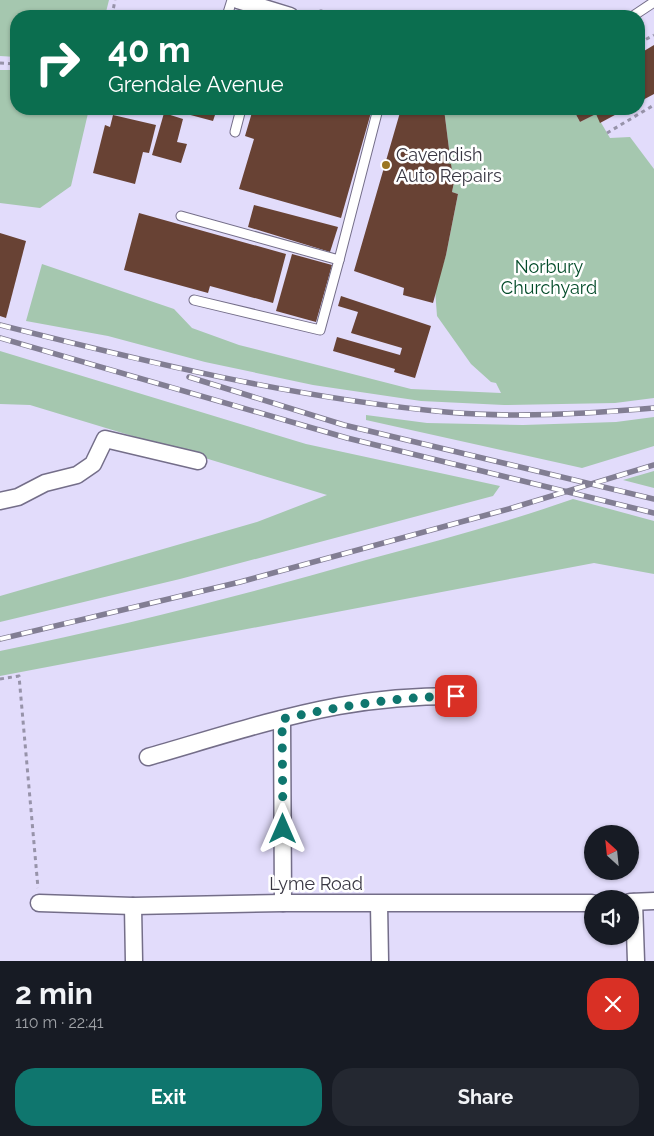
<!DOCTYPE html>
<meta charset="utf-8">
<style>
:root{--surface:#171b24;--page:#242831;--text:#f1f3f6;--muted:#9ea1a6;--accent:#0f766e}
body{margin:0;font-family:Raleway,sans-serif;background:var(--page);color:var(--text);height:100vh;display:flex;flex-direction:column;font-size:19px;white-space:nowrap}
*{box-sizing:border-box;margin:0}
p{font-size:16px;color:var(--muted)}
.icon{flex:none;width:28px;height:28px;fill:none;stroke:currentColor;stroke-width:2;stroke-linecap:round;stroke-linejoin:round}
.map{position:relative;height:961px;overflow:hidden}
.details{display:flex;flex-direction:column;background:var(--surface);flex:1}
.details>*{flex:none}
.top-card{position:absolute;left:10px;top:10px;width:635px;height:105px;border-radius:20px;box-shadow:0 1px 4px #0004;background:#0b6e4f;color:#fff;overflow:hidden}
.needle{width:32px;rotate:333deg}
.buttons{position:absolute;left:584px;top:825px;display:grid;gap:10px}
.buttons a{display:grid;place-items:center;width:55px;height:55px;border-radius:50%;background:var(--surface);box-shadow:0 1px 4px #0004;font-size:25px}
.pin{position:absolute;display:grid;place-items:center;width:42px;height:42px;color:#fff;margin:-21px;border-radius:10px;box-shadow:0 2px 8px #0006}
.me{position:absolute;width:55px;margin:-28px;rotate:0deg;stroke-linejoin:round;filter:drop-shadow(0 0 4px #0008)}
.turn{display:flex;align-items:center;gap:18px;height:105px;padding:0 15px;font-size:22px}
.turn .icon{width:65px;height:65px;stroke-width:2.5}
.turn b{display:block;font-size:35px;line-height:42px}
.round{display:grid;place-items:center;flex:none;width:52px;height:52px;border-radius:20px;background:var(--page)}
.head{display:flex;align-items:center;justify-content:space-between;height:85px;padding:0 15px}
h1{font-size:30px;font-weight:700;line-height:38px}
.primary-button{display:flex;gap:10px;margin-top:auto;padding:10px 15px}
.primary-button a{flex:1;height:58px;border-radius:20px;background:var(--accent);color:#fff;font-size:20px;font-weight:700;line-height:58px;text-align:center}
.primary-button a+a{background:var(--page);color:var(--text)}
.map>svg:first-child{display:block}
</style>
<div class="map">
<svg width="654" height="961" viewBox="0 0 654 961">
<rect width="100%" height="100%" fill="#e2dcfb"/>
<g fill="#a5c7af">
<path d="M0 0H109L105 16H16V57L0 56Z"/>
<path d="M0 70H16V109H89L71 186 40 208 0 203Z"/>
<path d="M444 109H573L580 122 596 114 610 138 630 137 654 169V398L615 403 504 405 421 401 313 385 205 362 108 336 26 321 42 264 174 309 192 328 239 345 411 389 501 393 496 383 491 382 471 364 437 316 435 289 446 255 458 194 452 192 454 182 451 165 446 163 449 149Z"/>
<path d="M0 351 306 444 500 486 493 496 180 579 0 622V596L257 522 327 495 30 405 0 404Z"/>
<path d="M366 415 427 423 523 425 616 422 654 417V446L582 468 366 420Z"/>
<path d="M654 471V488L623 480Z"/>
<path d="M573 499 654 521V574L594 563 0 676V651C123 626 245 595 366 560 436 541 505 523 573 499Z"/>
</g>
<g fill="#684234">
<path d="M654 45V94L639 102V54Z"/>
<path d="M168 109H217L213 121Z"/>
<path d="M253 109H372L341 218 239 189 254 139 245 136Z"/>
<path d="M401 109H444L449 149 446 163 451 164 454 182 452 192 458 194 446 255 433 303 403 295 404 288 354 271Z"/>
<path d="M573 109H626L600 123 596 114 580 122Z"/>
<path d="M164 113 183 119 177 142 187 144 181 163 152 155Z"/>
<path d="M113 115 156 125 149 153 143 152 135 184 93 173 105 125 110 127Z"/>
<path d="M254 205 338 227 330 252 248 227Z"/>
<path d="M139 213 286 254 273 303 210 286 208 293 124 270Z"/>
<path d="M0 233 26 241 6 318 0 316Z"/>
<path d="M292 254 332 265 316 322 276 311Z"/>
<path d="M341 296 431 326 415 378 394 372 395 369 333 351 337 337 400 355 402 348 351 333 358 312 338 306Z"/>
</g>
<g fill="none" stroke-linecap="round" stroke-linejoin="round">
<g stroke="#746e89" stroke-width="11">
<g id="service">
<path d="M227 16 232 0"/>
<path d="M321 16V15"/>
<path d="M633 16 654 2"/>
<path d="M235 132 241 109"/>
<path d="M181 216 339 260 378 109"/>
<path d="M194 300 320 330 339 260"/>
</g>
</g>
<g stroke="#746e89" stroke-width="19">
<g id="minor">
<path d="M238 0 290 16"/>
<path d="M0 501 18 497 45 483 77 475 93 464 105 439 198 461"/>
<path d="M282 719 283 903"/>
<path d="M148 757C211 739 274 718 339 706 378 699 417 696 456 696"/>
<path d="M630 902 654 901"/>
<path d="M634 902 636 961"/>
<path d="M39 903 133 906 283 903H592"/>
<path d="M379 904 380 961"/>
<path d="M133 906 134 961"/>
</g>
</g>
<g stroke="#9793a9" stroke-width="3" stroke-dasharray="4 4" stroke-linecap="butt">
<path d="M112 16 115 0"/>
<path d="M639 43 654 35"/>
<path d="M0 63 16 64"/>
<path d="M607 133 654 105"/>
<path d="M0 679 19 676 38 888"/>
</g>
<use href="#service" stroke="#fff" stroke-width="9"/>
<use href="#minor" stroke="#fff" stroke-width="16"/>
<g stroke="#827e93" stroke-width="5.5">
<g id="rail">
<path d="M0 325C146 362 295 398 446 412 515 418 585 414 654 408"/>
<path d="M0 338 347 438 654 513"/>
<path d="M189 377 344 425 654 499"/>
<path d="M0 639 240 582 512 508 654 465"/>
</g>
</g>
<use href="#rail" stroke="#fff" stroke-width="4" stroke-dasharray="11" stroke-linecap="butt"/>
</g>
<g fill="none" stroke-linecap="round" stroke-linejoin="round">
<path stroke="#0f766e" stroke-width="9" stroke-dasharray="0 16.2" d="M283 829 282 719C340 706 396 697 456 696"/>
</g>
<circle fill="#9b7621" stroke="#fff" stroke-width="2" cx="386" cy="165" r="5"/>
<g text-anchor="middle" stroke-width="5" stroke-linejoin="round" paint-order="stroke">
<g font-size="18" fill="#393743" stroke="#fff" text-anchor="start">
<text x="396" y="161">Cavendish<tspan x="396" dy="21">Auto Repairs</tspan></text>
</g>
<g font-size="18" fill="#034b29" stroke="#fff">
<text x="549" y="273">Norbury<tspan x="549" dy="21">Churchyard</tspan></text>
</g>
<g font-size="18" fill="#393743" stroke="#fff">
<text x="316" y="890">Lyme Road</text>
</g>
</g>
</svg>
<div class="buttons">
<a><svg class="needle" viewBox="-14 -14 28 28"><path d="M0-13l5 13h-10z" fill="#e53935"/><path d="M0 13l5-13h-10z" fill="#9ea1a6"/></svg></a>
<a><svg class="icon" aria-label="sound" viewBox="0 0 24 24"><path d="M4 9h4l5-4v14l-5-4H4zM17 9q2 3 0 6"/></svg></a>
</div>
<div class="pin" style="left:456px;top:696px;background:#d93025"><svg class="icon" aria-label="arrive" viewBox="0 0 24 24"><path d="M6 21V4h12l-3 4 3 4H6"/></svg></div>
<svg class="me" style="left:283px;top:829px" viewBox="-20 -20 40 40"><path d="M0-17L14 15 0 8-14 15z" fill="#0f766e" stroke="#fff" stroke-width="4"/></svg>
<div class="top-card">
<div class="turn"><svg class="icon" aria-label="right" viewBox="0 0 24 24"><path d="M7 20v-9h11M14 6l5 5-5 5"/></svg><div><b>40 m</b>Grendale Avenue</div></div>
</div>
</div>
<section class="details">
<div class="head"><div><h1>2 min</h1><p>110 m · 22:41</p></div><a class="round" style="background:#d93025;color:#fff"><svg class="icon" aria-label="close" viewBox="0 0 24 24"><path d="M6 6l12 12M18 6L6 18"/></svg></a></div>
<div class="primary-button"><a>Exit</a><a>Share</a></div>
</section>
